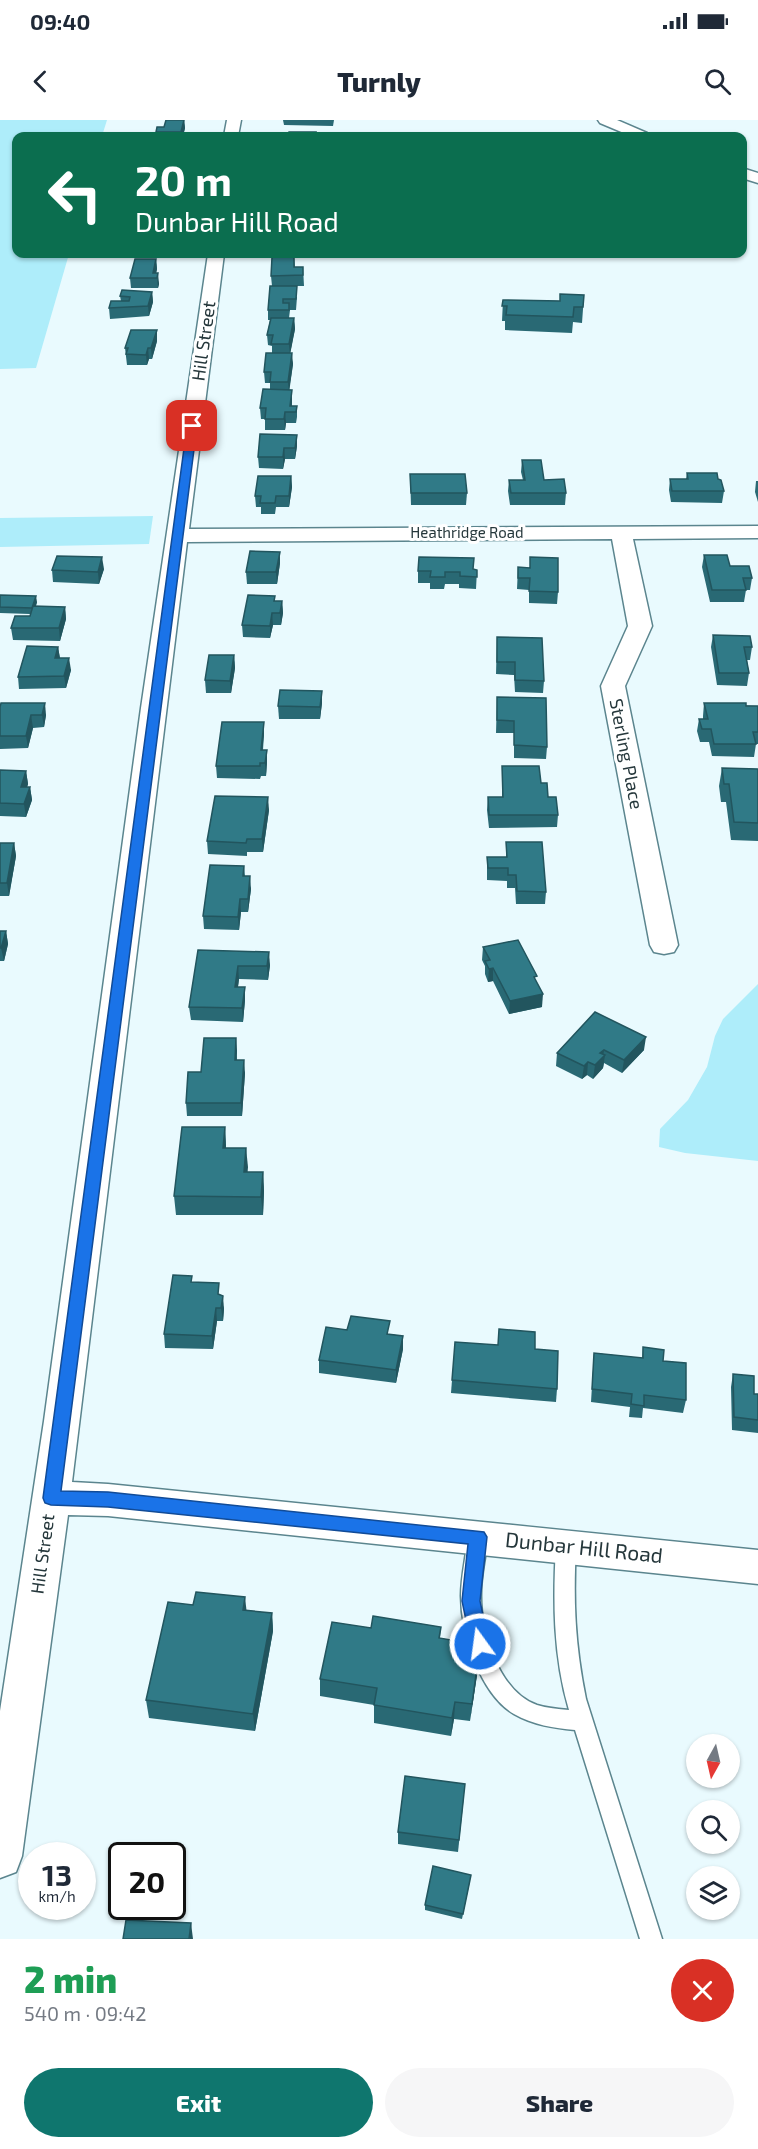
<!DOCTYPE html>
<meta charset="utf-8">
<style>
:root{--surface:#fff;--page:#f6f6f7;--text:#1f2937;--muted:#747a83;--accent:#0f766e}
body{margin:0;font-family:"Exo 2",sans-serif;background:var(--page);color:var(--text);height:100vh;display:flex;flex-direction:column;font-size:22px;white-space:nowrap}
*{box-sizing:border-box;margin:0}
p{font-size:20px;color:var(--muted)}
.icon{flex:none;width:33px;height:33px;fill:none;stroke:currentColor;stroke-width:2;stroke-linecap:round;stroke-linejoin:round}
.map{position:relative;height:1819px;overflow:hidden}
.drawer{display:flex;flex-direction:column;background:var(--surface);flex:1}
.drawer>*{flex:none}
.banner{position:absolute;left:12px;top:12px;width:735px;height:126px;border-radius:12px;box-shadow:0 2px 4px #0004;background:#0b6e4f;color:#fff;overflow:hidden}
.needle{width:39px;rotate:188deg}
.buttons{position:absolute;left:686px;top:1614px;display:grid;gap:12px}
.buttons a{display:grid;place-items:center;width:54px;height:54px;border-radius:50%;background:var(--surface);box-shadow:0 2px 4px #0004;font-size:30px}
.speed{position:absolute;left:18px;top:1722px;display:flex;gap:12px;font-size:30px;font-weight:700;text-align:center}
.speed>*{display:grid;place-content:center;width:78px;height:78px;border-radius:50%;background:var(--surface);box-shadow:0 2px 4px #0004;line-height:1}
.speed small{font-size:15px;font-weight:400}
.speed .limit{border:3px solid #111;border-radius:9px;background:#fff;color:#111}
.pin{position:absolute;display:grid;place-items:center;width:51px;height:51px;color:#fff;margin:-26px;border-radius:12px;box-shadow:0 3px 9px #0006}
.me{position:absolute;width:66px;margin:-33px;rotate:346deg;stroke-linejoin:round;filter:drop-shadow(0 0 4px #0008)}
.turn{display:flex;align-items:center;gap:21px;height:126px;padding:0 24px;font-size:27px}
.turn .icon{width:78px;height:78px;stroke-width:2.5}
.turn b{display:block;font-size:42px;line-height:51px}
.round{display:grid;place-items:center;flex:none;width:63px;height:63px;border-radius:32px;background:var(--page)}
.summary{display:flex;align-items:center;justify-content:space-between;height:102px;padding:0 24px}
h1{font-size:36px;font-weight:800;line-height:45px;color:#1e9e55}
.primary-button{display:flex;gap:12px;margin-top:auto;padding:12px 24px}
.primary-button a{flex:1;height:69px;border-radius:36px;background:var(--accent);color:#fff;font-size:24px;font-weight:800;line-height:69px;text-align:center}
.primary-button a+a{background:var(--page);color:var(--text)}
.status{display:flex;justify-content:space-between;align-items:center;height:42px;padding:0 30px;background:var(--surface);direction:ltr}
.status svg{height:16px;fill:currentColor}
header{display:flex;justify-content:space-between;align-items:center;height:78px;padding:0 24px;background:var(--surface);font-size:27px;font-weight:800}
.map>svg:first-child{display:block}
</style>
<div class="status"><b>09:40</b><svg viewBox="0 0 49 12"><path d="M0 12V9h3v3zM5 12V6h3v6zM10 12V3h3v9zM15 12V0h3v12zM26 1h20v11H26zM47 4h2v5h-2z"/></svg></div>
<header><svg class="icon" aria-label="back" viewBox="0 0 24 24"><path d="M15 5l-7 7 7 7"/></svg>Turnly<svg class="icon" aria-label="search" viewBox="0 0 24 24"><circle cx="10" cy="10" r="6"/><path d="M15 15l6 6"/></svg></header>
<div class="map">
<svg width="758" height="1819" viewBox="0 0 758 1819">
<rect width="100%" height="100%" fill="#e9fafe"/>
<g fill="#aeedfa">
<path d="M0 0H107L102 16H16V134H69L36 248 0 249Z"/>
<path d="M153 396 149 424 0 427V398Z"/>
<path d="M758 864V1041L685 1033 659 1027 660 1009 688 980 707 947 715 916 723 899Z"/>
</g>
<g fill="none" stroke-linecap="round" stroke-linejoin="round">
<g stroke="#5b858e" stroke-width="3">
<path id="lane" d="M478 1409 485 1411 488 1417C486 1436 481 1454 481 1473 480 1510 498 1571 537 1585 547 1588 558 1589 569 1590 553 1536 553 1481 556 1426L559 1420 566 1417 573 1420 576 1426C573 1481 575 1525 586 1579L662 1819H640L575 1610C554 1608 533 1605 514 1594 480 1574 461 1513 461 1476 461 1456 466 1437 468 1417L471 1411Z"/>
</g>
<g stroke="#5b858e" stroke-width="3">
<g id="street">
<path d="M227 0H241L238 16H224Z"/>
<path d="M598 0H617L647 13 649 16H631L600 3Z"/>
<path d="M742 48 758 53V63L742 58Z"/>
<path d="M208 134H224L189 409 758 406V418L633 419 652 506 625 566 678 825 674 832 664 834 654 832 650 825 601 566 628 506 612 419 187 422 72 1362 108 1364 758 1430V1464L108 1396 68 1395 22 1736 16 1752 0 1758V1591L44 1301 141 588Z"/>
</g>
</g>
<use href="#lane" fill="#fff" fill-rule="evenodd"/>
<use href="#street" fill="#fff" fill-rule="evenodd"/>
</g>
<g fill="#296974">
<path d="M184 0 185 8 183 16H156V12L164 7Z"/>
<path d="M283 0H334L333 6 284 5Z"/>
<path d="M137 134H161L160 136H137Z"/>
<path d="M274 134H312V137H294L295 147H303L304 166H272L271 156Z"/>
<path d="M156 139 157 149 156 153 159 164 158 168H131L130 158Z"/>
<path d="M270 166 297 177 296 190H290L289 198H294L295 209 290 233 293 244 289 270 292 281V286H297V297L296 303H286L285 310H265V299H261L260 288 270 269V263H265L264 252 272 233V226L268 225 267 215 270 200H268V190Z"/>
<path d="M152 172 153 182 149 196 110 199 109 188 121 181 120 176Z"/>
<path d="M584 175 582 203 573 202 572 213 505 210V201H502L503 180 560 181Z"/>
<path d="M157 221 152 239H149L147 245H127L125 228Z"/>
<path d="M260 314 297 326 295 339H285L283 349 259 348 258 337Z"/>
<path d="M522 340 544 360 566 373 565 385H510L508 371 509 360H523L521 352Z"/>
<path d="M687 353 724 371 722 383 671 382 669 370 670 359H686Z"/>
<path d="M410 354 467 373 466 385H411Z"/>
<path d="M291 356 292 367 289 387H276L275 394H261V387H256L255 376Z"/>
<path d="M756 361H758V382L755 372Z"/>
<path d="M704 435 730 446 752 458 750 470H746L744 482H710L702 447Z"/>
<path d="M280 443 277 464H247L246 452Z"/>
<path d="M518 447 558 472 557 484 529 483V470L517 469Z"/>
<path d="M104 449 99 464 53 462 52 450Z"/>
<path d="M477 450 476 469 459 468V464H445L444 469H430V463H418V451Z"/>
<path d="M0 476 37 482 36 486 65 487 66 499 60 521 13 520 11 508 30 496V494L0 493Z"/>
<path d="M275 476V481H282L283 493 281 505H273L270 518 243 517 242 505Z"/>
<path d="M713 515 752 527 750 540H747L749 553 747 566 717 565 711 527Z"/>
<path d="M497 517 544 561 543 573 515 572 514 555 496 554Z"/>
<path d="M58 527 60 538 71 550 66 568 19 569 18 557Z"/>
<path d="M234 535 235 548 231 573H206L205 560Z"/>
<path d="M322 571V583L320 599H279L278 586Z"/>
<path d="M497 577 547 627 546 639 514 638V613H496Z"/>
<path d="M704 583 758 586V624H756L754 637 712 636 709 622H700L697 611 699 599H703V596Z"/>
<path d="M0 587 46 595 44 607 33 608 28 628 0 629Z"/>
<path d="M264 614 263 630 267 642 266 656H261L260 659 217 658 216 646Z"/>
<path d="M502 646 541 663 558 695 557 707 489 708 487 690 488 677H502Z"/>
<path d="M722 648 758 649V721L731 720 726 682H721L719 666Z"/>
<path d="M0 650 26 651 28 664 27 667H30L32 680 26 697 0 696Z"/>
<path d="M269 690 263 732H247V736L208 734 207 721Z"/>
<path d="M506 722 546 772 545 784H516L515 768H507V761L487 760V737H506Z"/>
<path d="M0 723H14L16 736 9 776H0Z"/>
<path d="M244 746 245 756 251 769 248 792H241L239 810 204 809 203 796Z"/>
<path d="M0 811H6L8 824 4 841H0Z"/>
<path d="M483 827 537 863 542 887 509 894 493 861 488 862 485 854V846L482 840Z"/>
<path d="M198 830 270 845 268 860 239 859 238 867H245V880L243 902 191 900 189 887Z"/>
<path d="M595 892 644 930 622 953 604 943 603 948 593 959 587 955 582 959 556 946 557 933Z"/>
<path d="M236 918 237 940 245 953 242 996H187L186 983 201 952Z"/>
<path d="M225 1007 226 1028H246L247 1052H263L264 1071 263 1095H176L174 1076Z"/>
<path d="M192 1162 220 1175 224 1189 223 1201H217L213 1229 165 1228 164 1214Z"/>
<path d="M390 1214 403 1216V1229L396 1263 319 1253V1240Z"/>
<path d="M643 1227 663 1241 686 1280 683 1293 643 1288 642 1298 629 1297 630 1287 591 1282 594 1233 642 1238Z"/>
<path d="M535 1229 557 1269 556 1282 451 1273 452 1260Z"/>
<path d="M733 1254 754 1274H758V1313L732 1310 731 1267Z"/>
<path d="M193 1485 272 1493 273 1511 255 1611 149 1598 146 1580Z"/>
<path d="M441 1507 440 1518 480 1525 479 1542 470 1601 454 1599 451 1616 374 1603V1585L320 1576V1559L371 1508Z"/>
<path d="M464 1676 458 1732 398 1724V1712Z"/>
<path d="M470 1761 462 1799 425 1790V1785Z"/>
</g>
<g fill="#22555e">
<path d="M184 0 185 8 183 16H181V12Z"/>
<path d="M156 139 157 149 155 158 153 153Z"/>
<path d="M158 153 159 164 158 168 157 158Z"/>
<path d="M152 172 153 182 149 196 148 186Z"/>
<path d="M294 198 295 209 290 235 289 224Z"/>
<path d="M157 210V221L152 239 151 228Z"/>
<path d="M148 228 149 239 147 245 146 235Z"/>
<path d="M292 233 293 244 289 273 288 262Z"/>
<path d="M292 270V281L291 292 290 286Z"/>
<path d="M285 292 286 303 285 310 284 299Z"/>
<path d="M297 315V326L295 339V328Z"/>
<path d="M284 328 285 339 283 349V337Z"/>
<path d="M291 356 292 367 289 387V376Z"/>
<path d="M280 432V443L277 464 276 452Z"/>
<path d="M102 437 104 449 99 464 98 452Z"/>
<path d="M36 476 37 482 33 494 32 488Z"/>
<path d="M282 481 283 493 281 505 280 493Z"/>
<path d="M65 487 66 499 60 521 59 508Z"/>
<path d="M272 493 273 505 270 518V506Z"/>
<path d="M58 527 60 539 55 538Z"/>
<path d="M234 535 235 548 231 573 230 561Z"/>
<path d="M69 538 71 550 66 568 64 556Z"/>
<path d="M322 571V583L320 599V587Z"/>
<path d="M45 583 46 595 44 607 42 595Z"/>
<path d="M31 595 33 608 28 628 26 616Z"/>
<path d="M264 602V614L261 642V630Z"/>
<path d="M267 630V642L266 656 265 643Z"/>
<path d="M26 651 28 664 23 680 21 667Z"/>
<path d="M30 667 32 680 26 697 24 684Z"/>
<path d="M268 677 269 690 263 732 262 719Z"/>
<path d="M14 723 16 736 9 776 7 763Z"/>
<path d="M250 756 251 769 248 792V779Z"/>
<path d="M240 779 241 792 239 810 238 797Z"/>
<path d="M6 811 8 824 4 841 1 828Z"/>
<path d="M269 832 270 845 268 860 267 846Z"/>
<path d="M238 846 239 859 236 880 235 867Z"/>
<path d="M493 848V861L488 862 489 849Z"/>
<path d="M245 867V880L243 902 242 888Z"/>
<path d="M543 874 542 887 509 894 510 881Z"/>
<path d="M646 917 644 930 622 953 624 940Z"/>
<path d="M236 918 237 931 236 953 235 940Z"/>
<path d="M604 930 603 937 605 935 603 948 593 959 595 945 600 933Z"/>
<path d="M244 940 245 953 242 996 241 983Z"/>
<path d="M588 942 587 955 582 959 584 946Z"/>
<path d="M225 1007 226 1026 224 1047 223 1028Z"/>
<path d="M246 1028 248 1047 246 1071 244 1052Z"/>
<path d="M263 1052 264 1071 263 1095 261 1077Z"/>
<path d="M223 1176 224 1189 223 1201 221 1188Z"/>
<path d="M216 1188 217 1201 213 1229 212 1216Z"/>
<path d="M403 1216V1229L396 1263V1250Z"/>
<path d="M245 1477 247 1495 243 1490Z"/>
<path d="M272 1493 273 1511 255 1611 253 1594Z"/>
<path d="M480 1525 479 1542 470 1601 472 1584Z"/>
<path d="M455 1582 454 1599 451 1616 452 1598Z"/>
<path d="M191 1803 193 1819H189Z"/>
</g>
<g fill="#307a87" stroke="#22555e" stroke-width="1.5">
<path d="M166 0H184L181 12H156L157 7H164Z"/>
<path d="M289 12H316L315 16H288Z"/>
<path d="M294 136V147H303V155L271 156 272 137Z"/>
<path d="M135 139H156L153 153H158L157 158H130Z"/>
<path d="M270 166H297L296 179H283V183H289V190H268Z"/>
<path d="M122 170 152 172 148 186 109 188 111 181H129L130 177 120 176Z"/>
<path d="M560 174 584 175 583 187H574L573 197 506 195 507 186H502L503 180 560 181Z"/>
<path d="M271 198H294L289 224H271L273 215H267Z"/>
<path d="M131 210H157L151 228H148L146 235 126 234 128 228H125Z"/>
<path d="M266 233H292L288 262H270L271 252H264Z"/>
<path d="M263 269 292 270 290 286H297L296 292H285L284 299H265L266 288H260Z"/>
<path d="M260 314 297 315 295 328H284L283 337H258Z"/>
<path d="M522 340H541L544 360 564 359 566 373H511L509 360H525Z"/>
<path d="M687 353H717L718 359 721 360 724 371H672L670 359H688Z"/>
<path d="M410 354H465L467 373H411Z"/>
<path d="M258 356H291L289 376H276L275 383H260L261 376H255Z"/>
<path d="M250 431 280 432 276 452H246Z"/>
<path d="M704 435H727L730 446H749L752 458H743L746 470H712Z"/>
<path d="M57 436 102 437 98 452 52 450Z"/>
<path d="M419 437 474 438 473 449 477 450V457L460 456V452H445V457H430L431 451H418Z"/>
<path d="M530 437 558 438V472L529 471 530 458H518V447L530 448Z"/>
<path d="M0 475 36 476 32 488 0 487Z"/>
<path d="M248 475 275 476 274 481H282L280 493H272L270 506 242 505Z"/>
<path d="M33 486 65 487 59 508H11L15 496H30Z"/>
<path d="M713 515 750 516 752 527H744L749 553H719Z"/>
<path d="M497 517 542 518 544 561 515 560V542H497Z"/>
<path d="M27 526 58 527 55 538H69L64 556 18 557Z"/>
<path d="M209 535H234L230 561 205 560Z"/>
<path d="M280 570 322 571 320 587 278 586Z"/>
<path d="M497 577 546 578 547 627 514 625V601L497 600Z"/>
<path d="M1 583H45L42 595H31L26 616H0V587Z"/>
<path d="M704 583H746V586H758V612H753L756 624H714L711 609H702L699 599H708Z"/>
<path d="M222 602H264L261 630H267L265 643H260V646H216Z"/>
<path d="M502 646H539L541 663H547L548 677H556L558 695H489L488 677H503Z"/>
<path d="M722 648 758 649V703L734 702 729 664H724Z"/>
<path d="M0 650 26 651 21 667H30L24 684 0 683Z"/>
<path d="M215 676 268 677 262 719H247L246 723 207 721Z"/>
<path d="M506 722H542L546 772 517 771 516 755H508V748H488L487 737H507Z"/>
<path d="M0 723H14L7 763H0Z"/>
<path d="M210 745 244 746 243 756H250L248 779H240L238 797 203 796Z"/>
<path d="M0 811H6L1 828H0Z"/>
<path d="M518 820 537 856 534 857 543 874 510 881 493 848 489 849 485 841 490 840 483 827Z"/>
<path d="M198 830 269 832 267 846H238L235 867H245L242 888 189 887Z"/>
<path d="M595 892 646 917 624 940 604 930 600 933 605 935 595 945 588 942 584 946 557 933Z"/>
<path d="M204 918H236L235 940H244L241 983H186L188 952H201Z"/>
<path d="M182 1007H225L223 1028H246L244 1052H263L261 1077 174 1076Z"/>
<path d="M173 1155 192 1156 191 1162 219 1163 218 1174 223 1176 221 1188H216L212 1216 164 1214Z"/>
<path d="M351 1196 390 1201 387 1214 403 1216 396 1250 319 1240 326 1207 347 1210Z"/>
<path d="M499 1209 535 1212V1229L558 1231 557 1269 452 1260 455 1222 498 1225Z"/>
<path d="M643 1227 664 1230 663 1241 686 1243V1280L644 1275V1286L631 1284 632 1274 592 1269 594 1233 643 1238Z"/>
<path d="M733 1254 754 1256V1274H758V1300L734 1297Z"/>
<path d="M196 1472 245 1477 243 1490 272 1493 253 1594 146 1580 168 1482 193 1485Z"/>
<path d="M373 1496 441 1507 439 1518 480 1525 472 1584 455 1582 452 1598 374 1585 377 1568 320 1559 332 1502 371 1508Z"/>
<path d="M405 1656 465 1664 459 1720 398 1712Z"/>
<path d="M433 1746 471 1755 463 1794 425 1785Z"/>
<path d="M126 1800 191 1803 189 1819H123Z"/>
</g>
<path fill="#1a73e8" stroke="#114b97" stroke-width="1.5" d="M192 303 197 306 61 1371 108 1372 484 1412 487 1417 480 1481 489 1524 486 1530 480 1532 473 1530 471 1524 462 1481 468 1424 108 1387 51 1385 45 1383 43 1378 187 306Z"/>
<g text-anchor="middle" stroke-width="6" stroke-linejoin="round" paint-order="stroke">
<g font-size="15" fill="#25373b" stroke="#fff">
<text x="467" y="418">Heathridge Road</text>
</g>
<g font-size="18" fill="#25373b" stroke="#fff">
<text transform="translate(204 221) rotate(-82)" y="6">Hill Street</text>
<text transform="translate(626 634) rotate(79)" y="6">Sterling Place</text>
<text transform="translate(43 1434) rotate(-82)" y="6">Hill Street</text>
</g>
<g font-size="21" fill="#25373b" stroke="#fff">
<text transform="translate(584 1428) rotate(6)" y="7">Dunbar Hill Road</text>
</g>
</g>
</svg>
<div class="buttons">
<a><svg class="needle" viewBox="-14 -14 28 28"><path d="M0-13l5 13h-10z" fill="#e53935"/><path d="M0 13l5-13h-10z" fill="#747a83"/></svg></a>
<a><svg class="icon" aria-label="search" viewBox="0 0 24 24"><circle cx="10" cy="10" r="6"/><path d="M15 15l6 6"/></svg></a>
<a><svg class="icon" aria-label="layers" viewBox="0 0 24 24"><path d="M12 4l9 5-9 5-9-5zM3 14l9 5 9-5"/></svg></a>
</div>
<div class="speed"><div>13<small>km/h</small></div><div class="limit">20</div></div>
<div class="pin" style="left:192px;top:306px;background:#d93025"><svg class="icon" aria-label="arrive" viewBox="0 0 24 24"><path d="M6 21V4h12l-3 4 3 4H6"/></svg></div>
<svg class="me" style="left:480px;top:1524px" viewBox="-20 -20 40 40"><circle r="17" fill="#1a73e8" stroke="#fff" stroke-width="3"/><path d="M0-11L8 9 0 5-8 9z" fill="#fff"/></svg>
<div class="banner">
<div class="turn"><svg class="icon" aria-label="left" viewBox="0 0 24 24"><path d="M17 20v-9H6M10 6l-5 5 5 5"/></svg><div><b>20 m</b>Dunbar Hill Road</div></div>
</div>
</div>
<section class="drawer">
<div class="summary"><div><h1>2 min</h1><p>540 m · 09:42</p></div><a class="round" style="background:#d93025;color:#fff"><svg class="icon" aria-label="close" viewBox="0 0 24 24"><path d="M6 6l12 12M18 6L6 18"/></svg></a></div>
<div class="primary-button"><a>Exit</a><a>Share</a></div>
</section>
